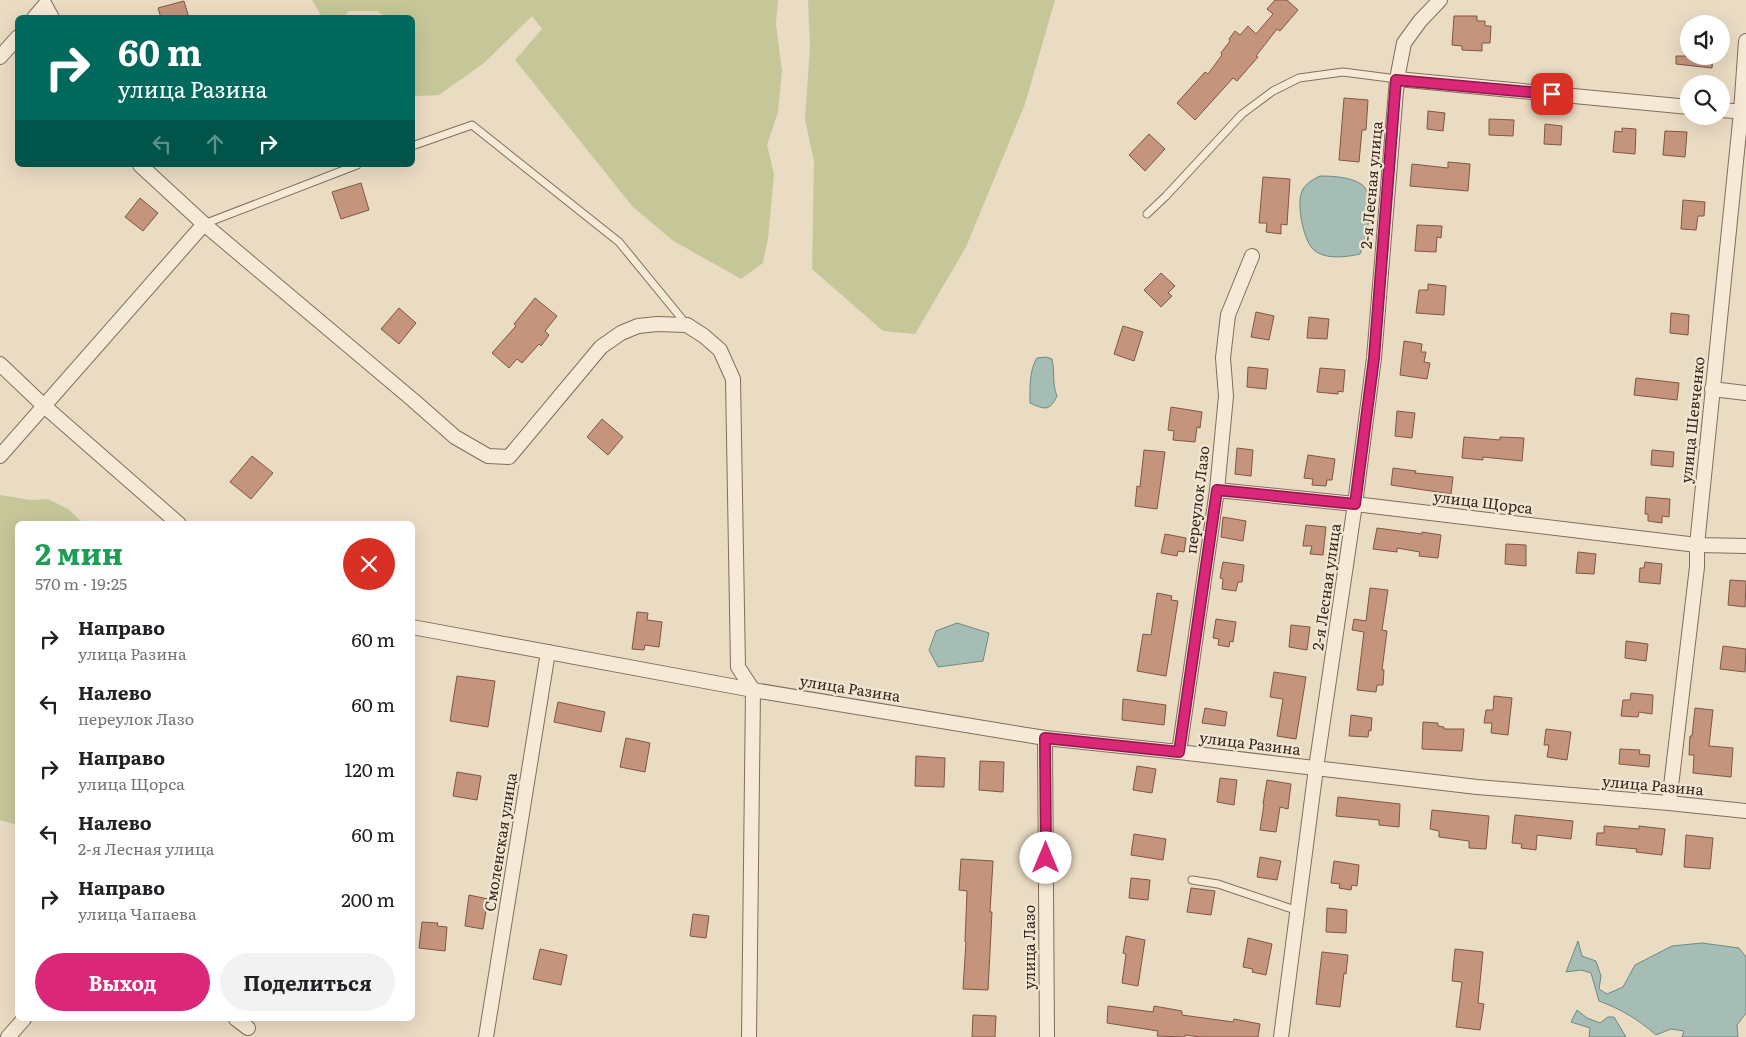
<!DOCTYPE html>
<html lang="ru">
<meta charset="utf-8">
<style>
:root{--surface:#fff;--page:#f2f2f2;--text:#202124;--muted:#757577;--accent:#db2777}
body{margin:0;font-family:Literata,serif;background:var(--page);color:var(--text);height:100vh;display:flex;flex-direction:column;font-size:19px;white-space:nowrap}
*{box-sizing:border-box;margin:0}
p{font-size:16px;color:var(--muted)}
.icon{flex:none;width:28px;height:28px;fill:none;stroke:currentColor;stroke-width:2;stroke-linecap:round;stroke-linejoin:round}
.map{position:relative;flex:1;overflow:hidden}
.drawer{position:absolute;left:15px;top:521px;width:400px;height:500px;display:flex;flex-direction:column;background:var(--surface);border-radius:8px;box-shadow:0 5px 20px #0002}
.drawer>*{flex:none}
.hud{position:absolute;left:15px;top:15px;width:400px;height:152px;border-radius:8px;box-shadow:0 5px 20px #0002;background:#00695c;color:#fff;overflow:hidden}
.buttons{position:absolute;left:1680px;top:15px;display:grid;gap:10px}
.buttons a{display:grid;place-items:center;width:50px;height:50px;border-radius:50%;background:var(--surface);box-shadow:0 5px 20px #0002;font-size:25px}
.pin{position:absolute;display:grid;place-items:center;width:42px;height:42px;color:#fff;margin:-21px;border-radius:10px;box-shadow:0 2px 8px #0006}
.me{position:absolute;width:55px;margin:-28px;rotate:0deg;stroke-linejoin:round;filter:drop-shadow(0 0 4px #0008)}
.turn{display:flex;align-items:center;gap:18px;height:105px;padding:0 20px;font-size:22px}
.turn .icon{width:65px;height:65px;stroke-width:2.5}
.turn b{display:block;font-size:35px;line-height:42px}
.lanes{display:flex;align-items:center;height:48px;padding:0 20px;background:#0003;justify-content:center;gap:25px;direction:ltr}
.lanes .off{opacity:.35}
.round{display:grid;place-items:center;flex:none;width:52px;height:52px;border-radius:26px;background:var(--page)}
.head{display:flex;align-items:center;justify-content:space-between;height:85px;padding:0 20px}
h1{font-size:30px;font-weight:700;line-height:38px;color:#1e9e55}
.primary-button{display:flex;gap:10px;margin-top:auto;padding:10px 20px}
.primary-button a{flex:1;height:58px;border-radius:30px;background:var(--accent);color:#fff;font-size:20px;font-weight:700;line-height:58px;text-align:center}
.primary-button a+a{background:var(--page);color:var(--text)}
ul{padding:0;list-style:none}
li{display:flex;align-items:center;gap:15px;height:65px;padding:0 20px}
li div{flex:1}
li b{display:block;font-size:19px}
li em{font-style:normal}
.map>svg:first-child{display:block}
</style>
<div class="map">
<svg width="1746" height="1037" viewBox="0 0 1746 1037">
<rect width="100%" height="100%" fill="#eadbc3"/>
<g fill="#c6c798">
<path d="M312 0H778L776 24 782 71 778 112 767 145 774 174 768 239 763 263 741 279 672 240 633 207 515 60 542 29 532 16 484 63 439 95 416 96 412 93V18L384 17 378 11H349L344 17H322Z"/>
<path d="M808 0H1055L1025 104 966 247 915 334 883 331 812 269 814 162 805 119 810 46Z"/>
<path d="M0 495 31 500 48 499 68 509 84 524H18L17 825 0 820Z"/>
</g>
<g fill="#a5bdb4" stroke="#6d8b80">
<path d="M1320 176C1333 176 1350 177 1361 184 1378 195 1366 239 1360 254 1347 257 1325 260 1314 250 1304 242 1297 207 1301 194 1303 185 1312 180 1320 176Z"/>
<path d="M1046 357 1052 359C1055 372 1052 384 1057 396 1050 411 1045 410 1030 403 1030 388 1029 371 1037 358Z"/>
<path d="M957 623 989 633 983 661 938 667 929 650 936 631Z"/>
<path d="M1578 941 1582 956 1596 961 1601 976 1599 989 1607 994 1623 987 1635 965 1672 946 1702 943 1739 948 1746 957V1013L1737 1025 1738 1037H1682L1684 1031 1671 1029 1656 1035C1639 1020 1621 1009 1599 1001L1591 973 1581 970 1566 972Z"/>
<path d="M1577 1010 1587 1018 1600 1023 1608 1017H1614L1626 1037H1589L1590 1028 1571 1022Z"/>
</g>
<g fill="#c5947c" stroke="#805643">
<path d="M1275 0H1287L1298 10 1280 31 1277 29 1256 56 1258 57 1237 81 1233 78 1195 120 1177 103 1205 72 1208 74 1222 55 1221 53 1230 41 1229 39 1235 31 1240 35 1248 26 1256 34 1273 14 1267 9Z"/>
<path d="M184 1 189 18H161L158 8Z"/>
<path d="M1454 16H1477V21H1485V26H1491L1490 43H1482V51L1462 50V46L1452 45Z"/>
<path d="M1676 56H1713L1712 68 1676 64Z"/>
<path d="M1344 98 1368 100 1366 130H1362L1359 162 1339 160Z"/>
<path d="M1428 111 1445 113 1443 131 1427 129Z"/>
<path d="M1489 119 1514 120 1513 136 1489 135Z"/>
<path d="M1545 124 1562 126 1561 145 1544 144Z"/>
<path d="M1622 128 1636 129 1635 154 1613 152 1615 131 1622 132Z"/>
<path d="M1665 131 1687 132 1685 157 1663 155Z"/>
<path d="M1149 134 1165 149 1145 171 1129 155Z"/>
<path d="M1448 162 1470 164 1468 191 1410 186 1412 164 1448 168Z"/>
<path d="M1263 177 1290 179 1287 225 1281 224V234L1266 232 1267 223H1259Z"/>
<path d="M361 183 369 210 341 219 332 192Z"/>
<path d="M140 198 158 213 143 231 125 217Z"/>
<path d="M1683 200 1705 202 1704 216H1698L1696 230 1681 229Z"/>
<path d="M1417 225 1442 226 1441 238 1437 237 1436 252 1415 251Z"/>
<path d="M1161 273 1175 286 1168 293 1172 296 1161 307 1144 290Z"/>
<path d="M1428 284 1446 286 1444 315 1416 313 1419 290H1428Z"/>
<path d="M535 298 557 316 545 331 549 335 541 346 539 344 522 363 517 359 509 368 492 353 516 326 514 324Z"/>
<path d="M399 308 416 323 399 344 381 329Z"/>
<path d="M1256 312 1274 316 1269 340 1251 337Z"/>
<path d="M1671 313 1689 315 1688 335 1670 333Z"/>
<path d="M1309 317 1329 319 1327 339 1307 338Z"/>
<path d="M1123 326 1143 332 1134 361 1114 354Z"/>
<path d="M1404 341 1422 344 1421 352H1426L1424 362 1430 363 1427 379 1400 375Z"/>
<path d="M1248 367 1268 369 1266 389 1247 387Z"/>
<path d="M1320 368 1345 370 1343 392 1338 391V394L1317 392Z"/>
<path d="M1636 378 1679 383 1677 400 1634 395Z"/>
<path d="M1171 407 1202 412 1200 428 1197 427 1195 442 1173 440 1174 431 1168 430Z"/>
<path d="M1397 411 1415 413 1412 438 1395 436Z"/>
<path d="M602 419 623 437 608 455 587 437Z"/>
<path d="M1464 437 1500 440V437L1524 438 1522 461 1483 457V460L1462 458Z"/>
<path d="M1237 448 1253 450 1251 476 1235 474Z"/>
<path d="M1144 450 1165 452 1157 509 1135 506 1137 486 1140 487Z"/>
<path d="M1652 450 1674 452 1673 467 1651 465Z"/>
<path d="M1308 455 1335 459 1332 480H1327L1326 486 1312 485 1313 479 1304 478Z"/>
<path d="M252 456 273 473 251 499 230 482Z"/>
<path d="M1393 468 1416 471 1415 473 1453 477 1451 494 1391 485Z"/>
<path d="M1646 497 1670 499 1669 517 1662 516V523L1648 521V514H1645Z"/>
<path d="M1223 517 1246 521 1243 541 1221 537Z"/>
<path d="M1306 525 1326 527 1323 555 1310 554 1312 546H1303Z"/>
<path d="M1377 528 1422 534V532L1441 535 1438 558 1419 556 1420 552 1397 548V552L1373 549Z"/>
<path d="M1165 534 1186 538 1184 552 1178 551 1177 556 1161 553Z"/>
<path d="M1506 544 1526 545V566L1505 564Z"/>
<path d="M1578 552 1596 554 1594 574 1576 573Z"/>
<path d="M1223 562 1244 565 1242 582H1238L1236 591 1222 589 1223 579 1220 578Z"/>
<path d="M1645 562 1662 564 1660 584 1639 582 1640 568H1644Z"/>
<path d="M1730 580 1746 581 1745 607 1728 605Z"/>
<path d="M1370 588 1388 590 1382 630 1387 631 1382 670H1384L1383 685H1377L1376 692 1357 690 1364 632 1352 630 1354 619 1366 621Z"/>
<path d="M1157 593 1172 596 1171 600 1178 601 1166 676 1137 671 1143 634 1151 635Z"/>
<path d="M637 612 648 613 647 620 662 622 659 647 645 645 644 650 632 649Z"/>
<path d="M1216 619 1236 622 1233 642 1230 641 1229 647 1218 645 1219 639 1213 638Z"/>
<path d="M1291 625 1310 627 1307 650 1289 647Z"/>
<path d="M1626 641 1648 644 1646 661 1625 658Z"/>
<path d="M1723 646 1746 649 1745 672 1720 669Z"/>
<path d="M1274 672 1306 677 1296 739 1277 736 1283 699 1270 697Z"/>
<path d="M457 676 495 681 488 727 450 721Z"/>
<path d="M1631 693 1653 695 1652 714 1639 712 1638 717 1621 716 1623 700H1630Z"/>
<path d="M1494 696 1512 698 1508 735 1491 733 1492 723H1484L1486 710H1493Z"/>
<path d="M1123 699 1166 705 1164 725 1122 720Z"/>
<path d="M558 702 605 712 601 732 554 722Z"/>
<path d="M1205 708 1227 712 1225 726 1202 723Z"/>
<path d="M1695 708 1713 710 1709 746 1733 748 1731 777 1693 773 1694 755H1689L1690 736H1692Z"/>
<path d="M1351 715 1372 718 1371 731 1369 730 1368 737 1349 736Z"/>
<path d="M1423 722 1438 723V726L1444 727V729H1464L1462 751 1422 749Z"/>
<path d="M1546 729 1571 732 1567 760 1547 757 1549 745H1544Z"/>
<path d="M626 738 650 743 645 772 620 767Z"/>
<path d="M1620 749 1640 750 1639 754 1650 755 1649 767 1619 764Z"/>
<path d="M916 756 945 758 944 787 915 786Z"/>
<path d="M980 761 1004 762 1003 792 979 790Z"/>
<path d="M1137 766 1156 769 1152 793 1133 790Z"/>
<path d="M457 772 481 776 477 800 453 796Z"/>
<path d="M1220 778 1237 780 1234 805 1217 802Z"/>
<path d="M1267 780 1291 784 1288 809 1280 807 1276 832 1260 830 1264 804H1263Z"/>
<path d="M1338 797 1400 804 1399 827 1379 825V820L1336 816Z"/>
<path d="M1432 810 1489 816 1486 849 1469 848V841L1439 837V831L1430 829Z"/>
<path d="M1515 815 1573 821 1571 839 1537 835 1536 850 1521 848 1522 844 1512 843Z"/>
<path d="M1604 826 1639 829V826L1665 829 1662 855 1636 852 1637 849 1596 845 1597 833H1604Z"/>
<path d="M1134 834 1166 839 1163 860 1131 855Z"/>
<path d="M1686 835 1713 838 1710 869 1684 867Z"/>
<path d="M1260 857 1281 861 1277 880 1257 877Z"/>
<path d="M961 859 993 861 990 912H992L988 990 963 989 966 942H965L967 891 959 890Z"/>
<path d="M1334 861 1359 865 1357 886 1352 885 1351 890 1339 888 1340 884 1331 883Z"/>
<path d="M1131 878 1150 880 1148 900 1129 898Z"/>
<path d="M1191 888 1215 891 1211 915 1187 912Z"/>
<path d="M469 895 488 899 483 929 465 926Z"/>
<path d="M1327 908 1347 910 1346 933 1326 932Z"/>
<path d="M693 914 709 916 706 938 690 936Z"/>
<path d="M422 922 438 923 437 926 447 927 445 951 419 948Z"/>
<path d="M1126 936 1145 940 1138 986 1122 983 1126 954 1123 953Z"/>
<path d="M1248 938 1272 944 1266 975 1252 972 1253 969 1243 967Z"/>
<path d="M540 949 567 955 561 985 533 979Z"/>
<path d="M1455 949 1483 952 1478 1003 1484 1004 1480 1030 1456 1027 1462 982 1452 981Z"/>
<path d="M1322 952 1348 955 1346 974 1344 973 1340 1007 1316 1004Z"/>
<path d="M1108 1006 1153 1012 1154 1006 1182 1011V1015L1233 1022 1234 1019 1260 1024 1258 1037H1201L1185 1035V1037L1157 1036 1158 1031 1107 1023Z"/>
<path d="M973 1015 996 1016 995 1037H972Z"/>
</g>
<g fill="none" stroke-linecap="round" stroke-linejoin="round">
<g stroke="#836d5c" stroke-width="9">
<g id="lane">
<path d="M412 146 472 125 619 242 687 325"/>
<path d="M1147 214 1166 196 1242 114 1273 91 1299 78 1343 72 1397 79"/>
<path d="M204 224 357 165"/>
<path d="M1192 880 1218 884 1298 911"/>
</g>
</g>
<g stroke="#836d5c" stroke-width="16">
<g id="street">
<path d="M34 18 45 5 52 18"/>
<path d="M0 57 18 37"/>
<path d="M1397 79 1689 107"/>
<path d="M1721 110 1746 112"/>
<path d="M140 165 204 224 413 400 455 437 488 456 509 457 601 347 621 333 638 326 657 324 687 325 704 336 720 350 733 379 738 667 753 690 749 1037"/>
<path d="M0 364 43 405 179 524"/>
<path d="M1712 389 1746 393"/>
<path d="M0 456 204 224"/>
<path d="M1217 490 1355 504 1697 545 1746 546"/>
<path d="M412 627 753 690 1045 738 1179 752 1477 787 1669 803 1746 811"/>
<path d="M1045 738 1047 1037"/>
<path d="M1179 752 1217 490 1226 396 1223 358 1228 315 1252 256"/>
<path d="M1669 803 1697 567V545L1741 112 1746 41"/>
<path d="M236 1019 248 1028"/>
<path d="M8 1037 24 1019"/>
<path d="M486 1037 548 652"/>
<path d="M1281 1037 1316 768 1355 504 1374 358 1397 79 1404 43 1420 21 1440 0"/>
</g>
</g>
<use href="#lane" stroke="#f6e9d6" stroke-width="7"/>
<use href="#street" stroke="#f6e9d6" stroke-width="14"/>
</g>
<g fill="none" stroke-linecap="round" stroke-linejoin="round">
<g stroke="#8e194d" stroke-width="12">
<path id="route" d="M1046 858 1045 738 1179 752 1217 490 1355 504 1374 358 1396 80 1552 94"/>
</g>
<use href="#route" stroke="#db2777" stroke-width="9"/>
</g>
<g text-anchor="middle" stroke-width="4.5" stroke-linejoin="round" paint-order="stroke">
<g font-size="15" fill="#34271e" stroke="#f2e6d2">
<text transform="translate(1372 185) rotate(-85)" y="5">2-я Лесная улица</text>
<text transform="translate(1693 420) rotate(-84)" y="5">улица Шевченко</text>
<text transform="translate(1198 500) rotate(-83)" y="5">переулок Лазо</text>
<text transform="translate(1483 503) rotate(7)" y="5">улица Щорса</text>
<text transform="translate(1327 587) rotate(-82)" y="5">2-я Лесная улица</text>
<text transform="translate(850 689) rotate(9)" y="5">улица Разина</text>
<text transform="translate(1250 744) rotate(7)" y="5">улица Разина</text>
<text transform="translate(1653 786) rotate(5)" y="5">улица Разина</text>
<text transform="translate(501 842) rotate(-81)" y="5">Смоленская улица</text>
<text transform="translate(1030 947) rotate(-90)" y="5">улица Лазо</text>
</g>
</g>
</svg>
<div class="buttons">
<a><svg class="icon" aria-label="sound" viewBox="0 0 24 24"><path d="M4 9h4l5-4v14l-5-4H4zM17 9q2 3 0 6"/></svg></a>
<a><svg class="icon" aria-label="search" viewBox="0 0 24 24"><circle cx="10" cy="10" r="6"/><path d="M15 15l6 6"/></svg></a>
</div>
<div class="pin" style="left:1552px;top:94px;background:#d93025"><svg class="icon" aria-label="arrive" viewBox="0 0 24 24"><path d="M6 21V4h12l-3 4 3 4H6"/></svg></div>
<svg class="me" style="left:1046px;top:858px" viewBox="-20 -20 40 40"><circle r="19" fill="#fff"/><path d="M0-13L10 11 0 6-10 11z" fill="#db2777"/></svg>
<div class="hud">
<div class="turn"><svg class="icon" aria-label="right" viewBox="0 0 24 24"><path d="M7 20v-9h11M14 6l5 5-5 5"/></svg><div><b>60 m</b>улица Разина</div></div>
<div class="lanes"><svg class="icon off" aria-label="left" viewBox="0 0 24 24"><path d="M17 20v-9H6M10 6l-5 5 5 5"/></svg><svg class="icon off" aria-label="ahead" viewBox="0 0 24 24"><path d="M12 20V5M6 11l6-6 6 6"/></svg><svg class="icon" aria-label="right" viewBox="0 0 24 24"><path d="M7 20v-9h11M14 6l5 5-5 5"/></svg></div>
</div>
<section class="drawer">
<div class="head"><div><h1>2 мин</h1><p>570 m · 19:25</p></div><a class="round" style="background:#d93025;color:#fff"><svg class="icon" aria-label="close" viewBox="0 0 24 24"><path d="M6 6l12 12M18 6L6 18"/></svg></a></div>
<ul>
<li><svg class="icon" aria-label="right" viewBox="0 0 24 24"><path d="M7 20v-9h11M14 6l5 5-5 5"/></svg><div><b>Направо</b><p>улица Разина</p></div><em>60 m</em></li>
<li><svg class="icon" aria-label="left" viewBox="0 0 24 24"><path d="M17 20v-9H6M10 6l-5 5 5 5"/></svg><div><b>Налево</b><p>переулок Лазо</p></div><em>60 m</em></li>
<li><svg class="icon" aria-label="right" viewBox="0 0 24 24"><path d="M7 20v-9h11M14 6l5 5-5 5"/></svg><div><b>Направо</b><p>улица Щорса</p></div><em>120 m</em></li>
<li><svg class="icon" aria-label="left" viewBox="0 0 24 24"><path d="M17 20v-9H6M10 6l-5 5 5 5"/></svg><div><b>Налево</b><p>2-я Лесная улица</p></div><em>60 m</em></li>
<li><svg class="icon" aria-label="right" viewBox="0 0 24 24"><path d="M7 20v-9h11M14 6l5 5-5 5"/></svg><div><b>Направо</b><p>улица Чапаева</p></div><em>200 m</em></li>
</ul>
<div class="primary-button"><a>Выход</a><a>Поделиться</a></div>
</section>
</div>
